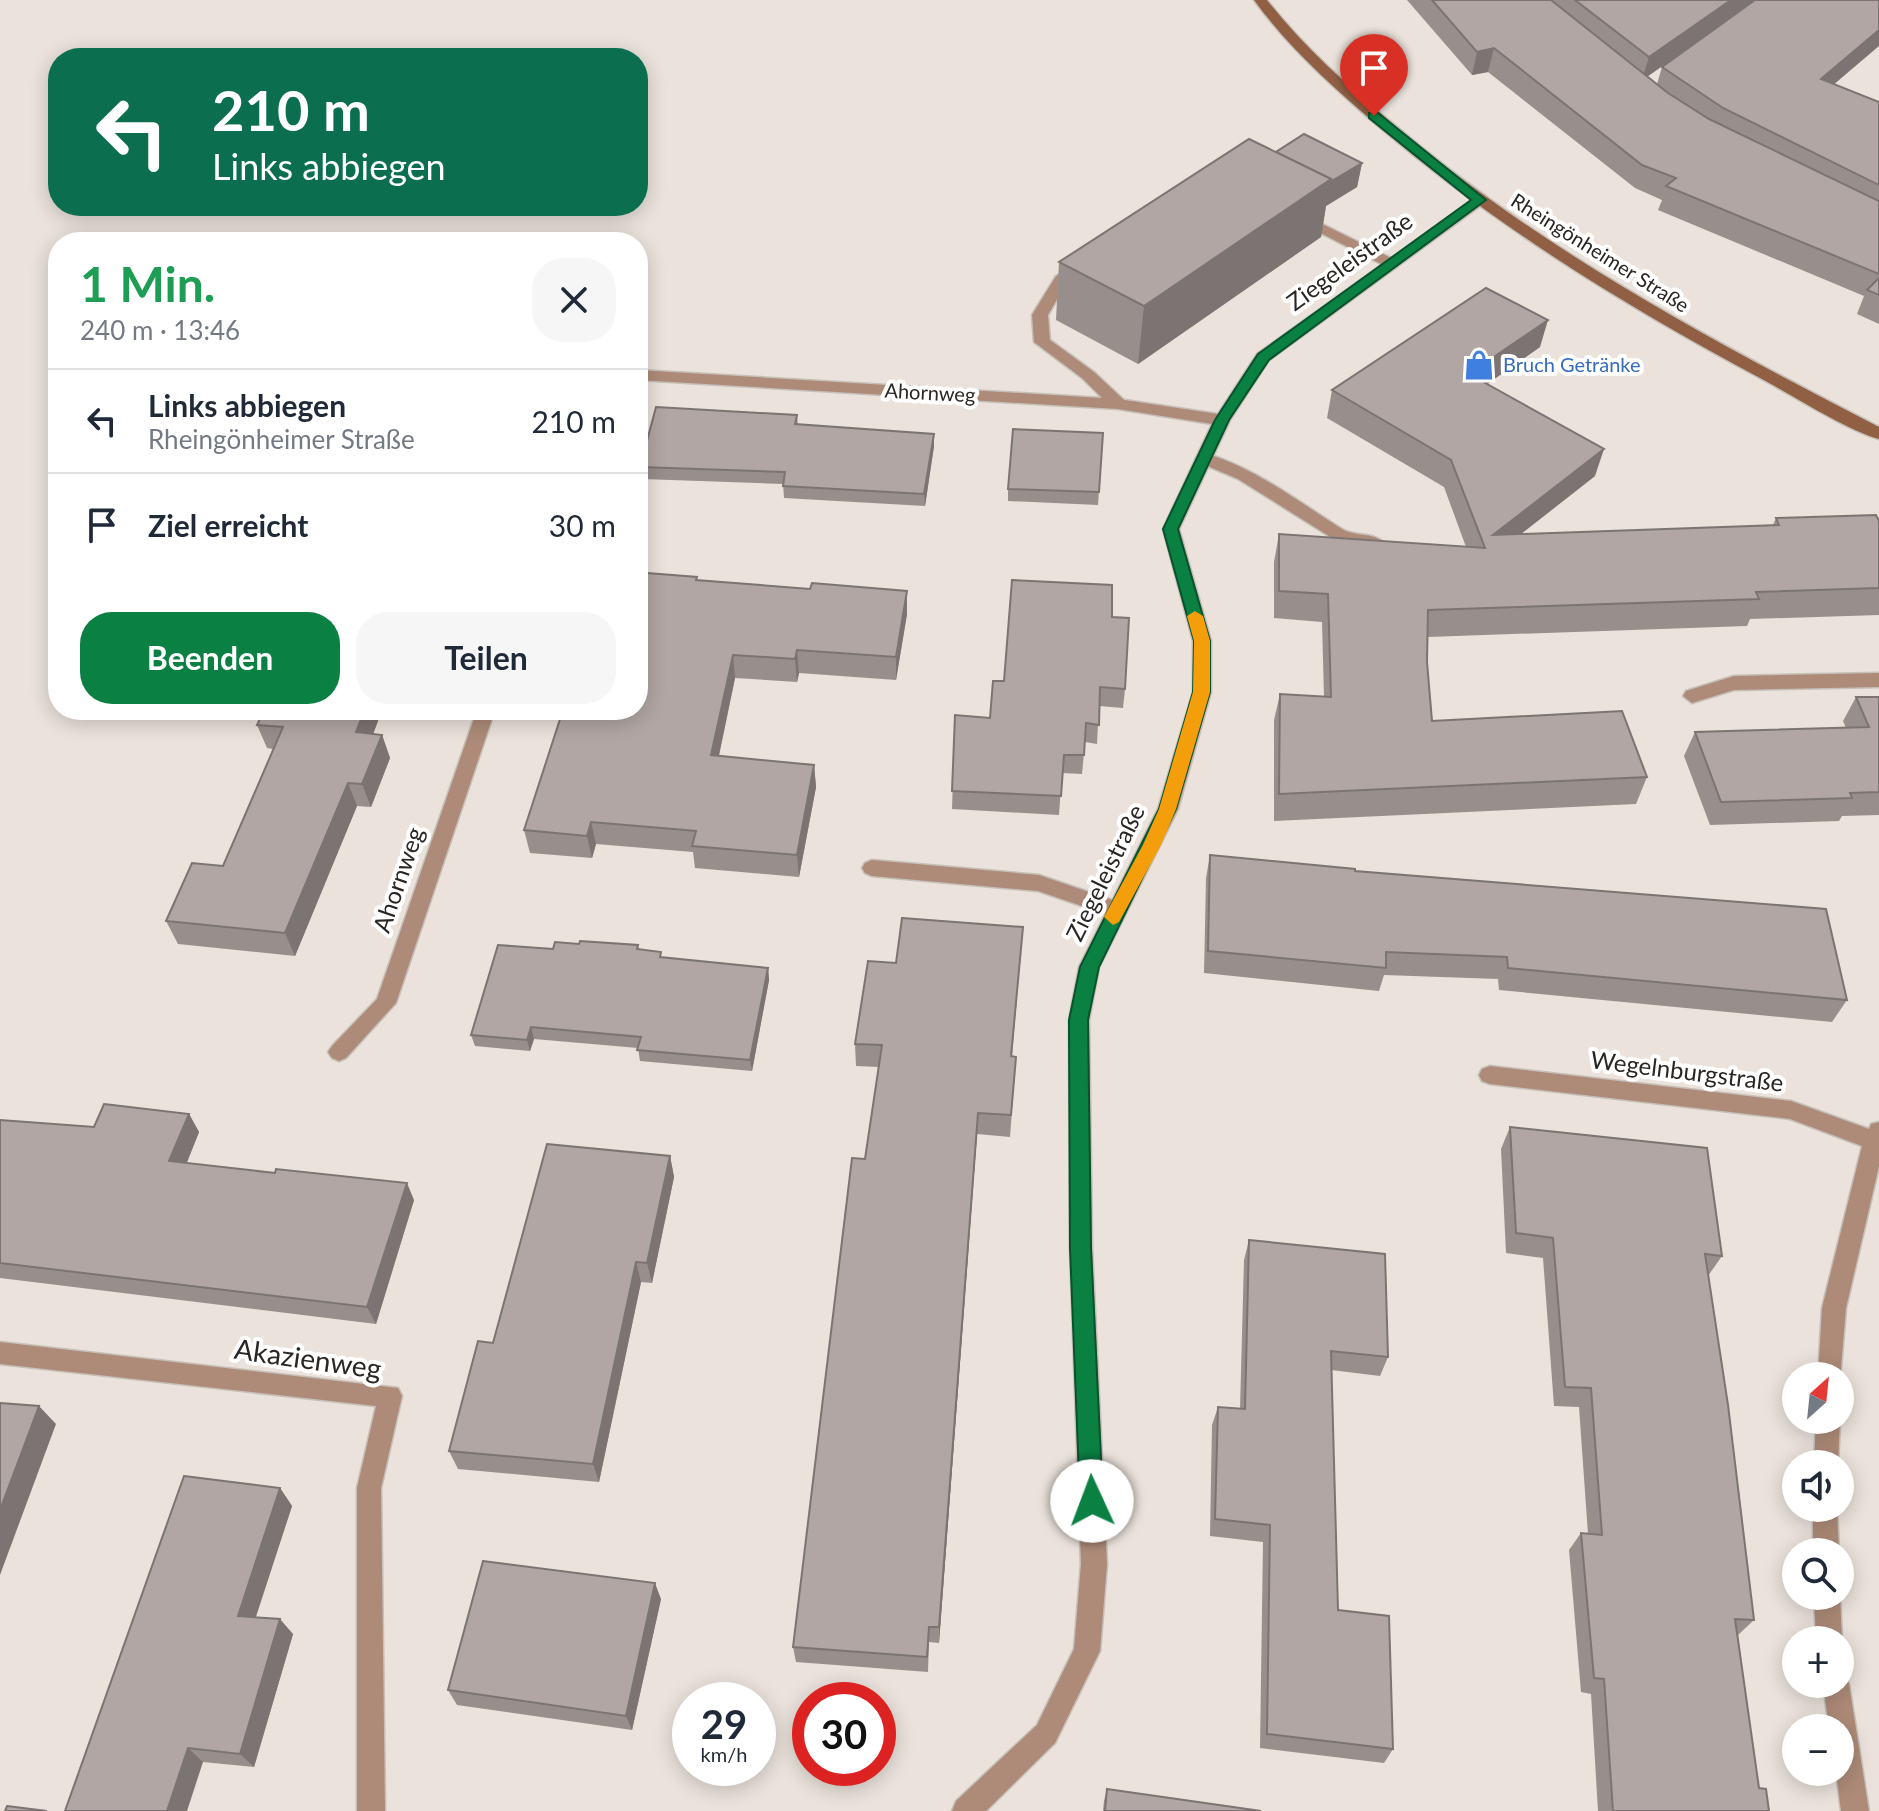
<!DOCTYPE html>
<html lang="de">
<meta charset="utf-8">
<style>
:root{--surface:#fff;--page:#f6f6f7;--text:#1f2937;--muted:#747a83;--line:#e0e1e3;--accent:#0b8043}
body{margin:0;font-family:Lato,sans-serif;background:var(--page);color:var(--text);height:100vh;display:flex;flex-direction:column;font-size:30px;white-space:nowrap}
*{box-sizing:border-box;margin:0}
p{font-size:26px;color:var(--muted)}
.icon{flex:none;width:44px;height:44px;fill:none;stroke:currentColor;stroke-width:2;stroke-linecap:round;stroke-linejoin:round}
.map{position:relative;flex:1;overflow:hidden}
.details{position:absolute;left:48px;top:232px;width:600px;height:488px;display:flex;flex-direction:column;background:var(--surface);border-radius:32px;box-shadow:0 4px 20px #0003}
.details>*{flex:none}
.top-card{position:absolute;left:48px;top:48px;width:600px;height:168px;border-radius:32px;box-shadow:0 4px 20px #0003;background:#0b6e4f;color:#fff;overflow:hidden}
.needle{width:52px;rotate:27deg}
.fabs{position:absolute;left:1782px;top:1362px;display:grid;gap:16px}
.fabs a{display:grid;place-items:center;width:72px;height:72px;border-radius:50%;background:var(--surface);box-shadow:0 4px 20px #0003;font-size:40px}
.speed{position:absolute;left:672px;top:1682px;display:flex;gap:16px;font-size:40px;font-weight:700;text-align:center}
.speed>*{display:grid;place-content:center;width:104px;height:104px;border-radius:50%;background:var(--surface);box-shadow:0 4px 20px #0003;line-height:1}
.speed small{font-size:20px;font-weight:400}
.speed .limit{border:12px solid #d22;background:#fff;color:#111}
.pin{position:absolute;display:grid;place-items:center;width:68px;height:68px;color:#fff;margin:-82px -34px;border-radius:50% 50% 50% 0;rotate:-45deg;box-shadow:0 0 8px #0007}
.pin .icon{rotate:45deg}
.me{position:absolute;width:88px;margin:-44px;rotate:358deg;stroke-linejoin:round;filter:drop-shadow(0 0 6px #0008)}
.turn{display:flex;align-items:center;gap:28px;height:168px;padding:0 32px;font-size:36px}
.turn .icon{width:104px;height:104px;stroke-width:2.5}
.turn b{display:block;font-size:56px;line-height:68px}
.round{display:grid;place-items:center;flex:none;width:84px;height:84px;border-radius:32px;background:var(--page)}
.head{display:flex;align-items:center;justify-content:space-between;height:136px;padding:0 32px}
h1{font-size:48px;font-weight:700;line-height:60px;color:#1e9e55}
.primary-button{display:flex;gap:16px;margin-top:auto;padding:16px 32px}
.primary-button a{flex:1;height:92px;border-radius:32px;background:var(--accent);color:#fff;font-size:32px;font-weight:700;line-height:92px;text-align:center}
.primary-button a+a{background:var(--page);color:var(--text)}
ul{padding:0;list-style:none}
li{display:flex;align-items:center;gap:24px;height:104px;padding:0 32px;border-top:2px solid var(--line)}
li div{flex:1}
li b{display:block;font-size:30px}
li em{font-style:normal}
.map>svg:first-child{display:block}
</style>
<div class="map">
<svg width="1879" height="1811" viewBox="0 0 1879 1811">
<rect width="100%" height="100%" fill="#eae2db"/>
<g fill="none" stroke-linecap="round" stroke-linejoin="round">
<g stroke="#c7c0ba" stroke-width="3">
<g id="lane">
<path d="M1298 212 1397 261 1399 264 1397 267H1387L1293 219V213Z"/>
<path d="M1078 264 1085 268 1067 282 1048 315 1050 340 1094 372 1124 400V408H1112L1082 378 1034 342 1032 315 1056 276Z"/>
<path d="M1204 453C1254 467 1299 502 1342 529 1355 537 1373 532 1383 542L1374 548 1340 543 1238 479 1198 462 1196 458Z"/>
<path d="M872 860 1039 875 1124 904 1127 910 1124 916 1117 918 1038 891 872 876 865 873 862 868 865 863Z"/>
</g>
</g>
<g stroke="#c7c0ba" stroke-width="3">
<g id="street">
<path d="M1479 196 1484 197V203L1269 360 1230 420 1179 529 1211 641V692L1178 809 1099 967 1089 1020 1092 1248 1107 1564 1100 1651 1055 1743 986 1811H952L956 1801 1037 1725 1074 1649 1081 1564 1070 1248 1069 1020 1079 967 1158 809 1193 692V641L1163 529 1212 424 1118 409 638 380V370L1118 399 1218 414 1257 354Z"/>
<path d="M1879 673V687L1734 690 1692 703 1683 696 1686 691 1734 676Z"/>
<path d="M477 710H495L396 1003 346 1058 339 1061 332 1058 328 1052 332 1046 377 999Z"/>
<path d="M1490 1066 1791 1101 1869 1129 1871 1124 1879 1122V1166L1846 1308 1840 1380V1376H1818L1822 1308 1862 1146 1790 1119 1490 1084 1482 1081 1479 1075 1482 1069Z"/>
<path d="M0 1342 398 1388 402 1396 381 1488 385 1811H357V1488L376 1406 0 1364Z"/>
<path d="M1816 1420H1840L1838 1464H1814Z"/>
<path d="M1813 1508H1837L1839 1552H1813Z"/>
<path d="M1814 1596H1840L1842 1640 1840 1645V1640H1816Z"/>
<path d="M1840 1673 1845 1675 1849 1684 1869 1811H1841L1836 1772H1840V1728H1829L1823 1684H1840Z"/>
</g>
</g>
<g stroke="#c7c0ba" stroke-width="3">
<path id="secondary" d="M1254 0H1267C1303 46 1347 85 1392 123 1539 248 1708 339 1879 427V439C1846 430 1792 395 1760 378 1625 306 1494 225 1377 125 1333 87 1288 47 1254 0Z"/>
</g>
<use href="#lane" fill="#ae8b78" fill-rule="evenodd"/>
<use href="#street" fill="#ae8b78" fill-rule="evenodd"/>
<use href="#secondary" fill="#916044" fill-rule="evenodd"/>
</g>
<g fill="#988f8d" fill-rule="evenodd">
<path d="M1407 0H1879L1834 84 1879 102V324L1857 314 1864 296 1658 210 1662 200 1635 188 1488 72 1472 75ZM1718 27 1662 67 1657 84 1647 77Z"/>
<path d="M1276 152 1362 163 1357 187 1326 206 1321 237 1138 364 1056 320 1059 262Z"/>
<path d="M1540 347 1487 384 1595 476 1521 534 1773 525 1776 518 1879 521V615L1750 619 1747 626 1428 637 1427 662 1432 721 1647 777 1636 804 1274 821V720L1280 694 1324 697 1322 622 1274 618V562L1279 534 1466 547 1444 487 1327 418 1332 390Z"/>
<path d="M797 415 798 424 934 434V446L925 506 784 498 783 484 642 479 640 467Z"/>
<path d="M1103 433 1098 505 1008 501V489Z"/>
<path d="M646 577H697V580L810 589 907 591V614L896 680 799 673 797 682 735 678 719 756 814 765 816 787 799 877 695 868 693 852 596 844 592 858 530 853 524 830Z"/>
<path d="M1112 617 1125 689 1123 708 1099 706 1097 744 1085 742 1082 774 1062 773 1059 815 952 809 955 715 990 718 1004 681Z"/>
<path d="M1856 697H1879V815L1842 816 1839 821 1710 825 1684 756 1695 732 1846 728 1843 721Z"/>
<path d="M264 710H382L373 734 382 735 390 758 371 807 357 806 295 956 178 944 166 921 223 866 273 749 267 748 257 725Z"/>
<path d="M1210 855 1355 871 1847 1000 1832 1022 1499 990 1498 979 1384 975 1379 991 1204 973 1206 878Z"/>
<path d="M1023 927 1012 1057H1016L1010 1137 977 1134 939 1643 929 1642 928 1672 796 1662 793 1647 879 1067 856 1066 855 1044 896 963Z"/>
<path d="M579 944 638 945 639 950 662 958 768 968 769 980 752 1071 640 1061 638 1048 534 1039 530 1051 475 1046 471 1035 553 949Z"/>
<path d="M189 1114 199 1132 187 1163 414 1200 376 1324 0 1278V1120L94 1127Z"/>
<path d="M1510 1127 1722 1256 1708 1276 1754 1620 1738 1635 1759 1788 1769 1811H1598L1591 1694 1581 1692 1569 1550 1581 1533 1588 1534 1579 1407 1554 1406 1543 1258 1506 1253 1501 1149Z"/>
<path d="M670 1156 674 1177 652 1283 641 1282 599 1482 458 1469 449 1451 493 1343Z"/>
<path d="M1249 1240 1388 1357 1380 1376 1331 1370 1338 1610 1393 1749 1384 1763 1260 1748 1263 1542 1210 1536 1212 1425 1218 1407 1240 1409 1244 1260Z"/>
<path d="M280 1488 292 1506 256 1617 293 1634 254 1767 203 1762 65 1811Z"/>
<path d="M661 1599 632 1730 457 1705 448 1690Z"/>
<path d="M1107 1789 1261 1811H1103L1104 1801Z"/>
</g>
<g fill="#7c7473">
<path d="M1731 0H1757L1642 80 1649 57Z"/>
<path d="M1879 30V46L1812 103 1821 79Z"/>
<path d="M1494 48 1488 72 1472 75 1477 52Z"/>
<path d="M1362 163 1357 187 1326 206 1321 237 1138 364 1144 306 1331 179Z"/>
<path d="M1548 320 1540 347 1462 402 1469 374Z"/>
<path d="M934 434V446L925 506 924 494Z"/>
<path d="M1604 449 1595 476 1485 562 1493 535Z"/>
<path d="M907 591V614L896 680V657Z"/>
<path d="M797 650 799 673 797 682 795 659Z"/>
<path d="M733 655 735 678 714 778 711 755Z"/>
<path d="M365 710H382L365 756 356 732Z"/>
<path d="M382 735 390 758 371 807 362 784Z"/>
<path d="M814 765 816 787 799 877 797 855Z"/>
<path d="M348 783 357 806 295 956 285 933Z"/>
<path d="M591 822 596 844 592 858 587 836Z"/>
<path d="M768 968 769 980 752 1071 750 1060Z"/>
<path d="M531 1027 534 1039 530 1051 527 1040Z"/>
<path d="M978 1113 977 1134 939 1643V1627Z"/>
<path d="M189 1114 199 1132 180 1178 169 1161Z"/>
<path d="M670 1156 674 1177 652 1283 647 1263Z"/>
<path d="M407 1183 414 1200 376 1324 367 1307Z"/>
<path d="M636 1262 641 1282 599 1482 593 1464Z"/>
<path d="M39 1406 56 1424 0 1575V1510Z"/>
<path d="M280 1488 292 1506 251 1631 238 1616Z"/>
<path d="M655 1583 661 1599 632 1730 626 1716Z"/>
<path d="M280 1619 293 1634 254 1767 240 1754Z"/>
<path d="M188 1748 203 1762 187 1811H167Z"/>
</g>
<g fill="#b1a6a4" stroke="#7c7473" stroke-width="2">
<path d="M1432 0H1551L1668 93 1709 119 1879 201V274L1666 186 1676 178 1642 165 1494 48 1477 52Z"/>
<path d="M1575 0H1731L1649 57Z"/>
<path d="M1755 0H1879V30L1821 79 1879 102V185L1723 108 1662 67Z"/>
<path d="M1304 134 1362 163 1330 182 1331 179 1276 152Z"/>
<path d="M1249 139 1331 179 1144 306 1059 262Z"/>
<path d="M1879 278V295L1867 290Z"/>
<path d="M1486 288 1548 320 1469 374 1604 449 1493 535 1779 525 1776 518 1876 515 1879 521V588L1756 592 1759 599 1428 610 1427 662 1432 721 1622 711 1647 777 1279 794 1280 694 1331 697 1328 594 1279 591V534L1485 548 1451 460 1332 390Z"/>
<path d="M656 407 797 415 795 424 934 434 924 494 783 486 785 472 640 467Z"/>
<path d="M1013 429 1103 433 1099 492 1008 489Z"/>
<path d="M647 573 697 577 696 580 810 589 812 583 907 591 896 657 797 650 795 659 733 655 711 755 814 765 797 855 692 846 696 831 591 822 587 836 524 830 563 710H638V576L646 577Z"/>
<path d="M1012 580 1112 585V617L1129 618 1125 689 1100 687 1099 725 1086 723 1084 755H1064L1061 796 952 791 955 715 990 718 993 681H1004Z"/>
<path d="M1856 697H1879V792L1850 793 1852 798 1721 802 1695 732 1869 727Z"/>
<path d="M264 710H365L356 732 382 735 362 784 348 783 285 933 166 921 192 863 223 866 283 727 257 725Z"/>
<path d="M1210 855 1355 869V871L1826 909 1847 1000 1508 968 1507 957 1386 952V968L1208 951Z"/>
<path d="M902 918 1023 927 1011 1056 1016 1057 1011 1115 978 1113 939 1627H929L927 1657 793 1647 852 1158 865 1159 882 1045 855 1044 868 961 896 963Z"/>
<path d="M580 941 638 945 637 949 661 952 660 957 768 968 750 1060 637 1050 641 1037 531 1027 527 1040 471 1035 498 945 553 949 555 942 579 944Z"/>
<path d="M104 1104 189 1114 169 1161 275 1173 276 1169 407 1183 367 1307 0 1263V1120L94 1127Z"/>
<path d="M1510 1127 1707 1148 1722 1256 1705 1254 1728 1405 1754 1620 1735 1619 1759 1788 1766 1789 1769 1811H1613L1604 1679 1594 1678 1581 1533 1602 1535 1591 1388 1565 1387 1553 1238 1516 1233Z"/>
<path d="M547 1144 670 1156 647 1263 636 1262 593 1464 449 1451 478 1341 493 1343Z"/>
<path d="M1249 1240 1385 1254 1388 1357 1331 1351 1338 1610 1389 1616 1393 1749 1267 1734 1270 1525 1215 1519 1218 1407 1245 1409Z"/>
<path d="M0 1403 39 1406 0 1510Z"/>
<path d="M184 1476 280 1488 238 1616 280 1619 240 1754 188 1748 167 1811H65Z"/>
<path d="M483 1561 655 1583 626 1716 448 1690Z"/>
<path d="M1107 1789 1261 1811H1105Z"/>
<path d="M7 1806 47 1811H5Z"/>
</g>
<path fill="#0b8043" stroke="#07532c" stroke-width="2" d="M1369 113H1378L1486 200 1269 360 1229 420 1178 529 1210 641V692L1176 809 1099 967 1088 1020 1091 1248 1103 1501 1100 1509 1092 1512 1084 1509 1080 1501 1070 1248 1069 1020 1080 967 1159 809 1193 692 1194 641 1163 529 1215 420 1258 354 1471 200 1369 118Z"/>
<path fill="#f59e0b" d="M1195 611 1203 616 1210 641V692L1176 809 1161 845 1119 922 1113 925 1104 917 1143 845 1159 809 1193 692 1194 641 1187 616Z"/>
<defs>
<g id="shop-bare" transform="scale(2.4)"><path d="M-5-2.5h2.3a2.7 3.5 0 0 1 5.4 0H5L5.5 6h-11ZM-1.5-2.5h3a1.5 2.3 0 0 0-3 0Z" fill="#3f7fe0" stroke="#fff" stroke-width="2.5" paint-order="stroke"/></g>
</defs>
<g fill-rule="evenodd">
<use href="#shop-bare" x="1479" y="365"/>
</g>
<g text-anchor="middle" stroke-width="8" stroke-linejoin="round" paint-order="stroke">
<g font-size="20" fill="#292624" stroke="#fff">
<text transform="translate(1600 253) rotate(32)" y="7">Rheingönheimer Straße</text>
<text transform="translate(930 393) rotate(3)" y="7">Ahornweg</text>
</g>
<g font-size="20" fill="#366cbe" stroke="#fff" text-anchor="start">
<text x="1503" y="372">Bruch Getränke</text>
</g>
<g font-size="24" fill="#292624" stroke="#fff">
<text transform="translate(1350 262) rotate(-36)" y="8">Ziegeleistraße</text>
<text transform="translate(1106 873) rotate(-64)" y="8">Ziegeleistraße</text>
<text transform="translate(399 880) rotate(-71)" y="8">Ahornweg</text>
<text transform="translate(1687 1072) rotate(7)" y="8">Wegelnburgstraße</text>
</g>
<g font-size="28" fill="#292624" stroke="#fff">
<text transform="translate(308 1359) rotate(8)" y="10">Akazienweg</text>
</g>
</g>
</svg>
<div class="fabs">
<a><svg class="needle" viewBox="-14 -14 28 28"><path d="M0-13l5 13h-10z" fill="#e53935"/><path d="M0 13l5-13h-10z" fill="#747a83"/></svg></a>
<a><svg class="icon" aria-label="sound" viewBox="0 0 24 24"><path d="M4 9h4l5-4v14l-5-4H4zM17 9q2 3 0 6"/></svg></a>
<a><svg class="icon" aria-label="search" viewBox="0 0 24 24"><circle cx="10" cy="10" r="6"/><path d="M15 15l6 6"/></svg></a>
<a>+</a>
<a>−</a>
</div>
<div class="speed"><div>29<small>km/h</small></div><div class="limit">30</div></div>
<div class="pin" style="left:1374px;top:116px;background:#d93025"><svg class="icon" aria-label="arrive" viewBox="0 0 24 24"><path d="M6 21V4h12l-3 4 3 4H6"/></svg></div>
<svg class="me" style="left:1092px;top:1501px" viewBox="-20 -20 40 40"><circle r="19" fill="#fff"/><path d="M0-13L10 11 0 6-10 11z" fill="#0b8043"/></svg>
<div class="top-card">
<div class="turn"><svg class="icon" aria-label="left" viewBox="0 0 24 24"><path d="M17 20v-9H6M10 6l-5 5 5 5"/></svg><div><b>210 m</b>Links abbiegen</div></div>
</div>
<section class="details">
<div class="head"><div><h1>1 Min.</h1><p>240 m · 13:46</p></div><a class="round"><svg class="icon" aria-label="close" viewBox="0 0 24 24"><path d="M6 6l12 12M18 6L6 18"/></svg></a></div>
<ul>
<li><svg class="icon" aria-label="left" viewBox="0 0 24 24"><path d="M17 20v-9H6M10 6l-5 5 5 5"/></svg><div><b>Links abbiegen</b><p>Rheingönheimer Straße</p></div><em>210 m</em></li>
<li><svg class="icon" aria-label="arrive" viewBox="0 0 24 24"><path d="M6 21V4h12l-3 4 3 4H6"/></svg><div><b>Ziel erreicht</b></div><em>30 m</em></li>
</ul>
<div class="primary-button"><a>Beenden</a><a>Teilen</a></div>
</section>
</div>
